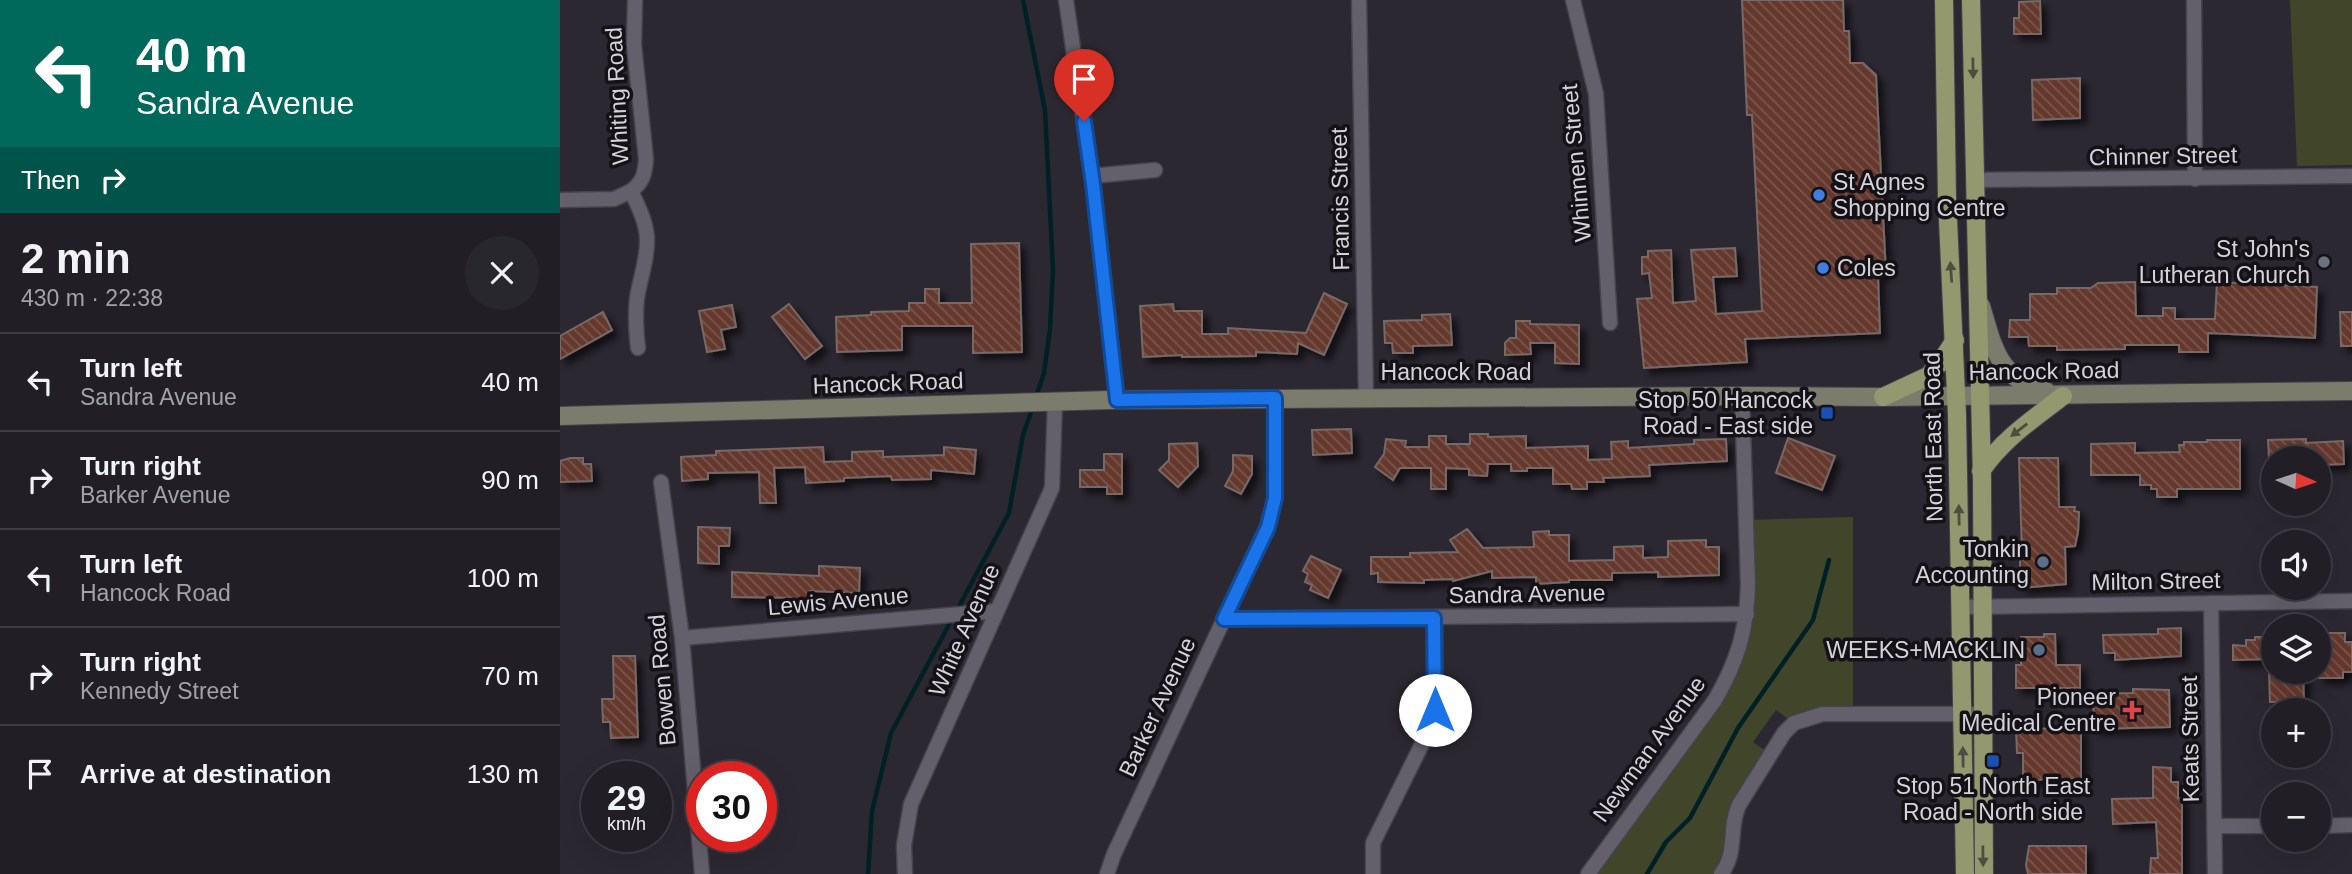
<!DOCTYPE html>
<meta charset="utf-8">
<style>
:root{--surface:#211e26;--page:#29272e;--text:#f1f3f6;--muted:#a2a2a7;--line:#3e3c43}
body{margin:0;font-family:Arial,sans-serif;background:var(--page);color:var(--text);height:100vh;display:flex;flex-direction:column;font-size:26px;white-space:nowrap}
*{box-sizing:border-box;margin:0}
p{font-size:23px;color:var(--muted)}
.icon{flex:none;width:38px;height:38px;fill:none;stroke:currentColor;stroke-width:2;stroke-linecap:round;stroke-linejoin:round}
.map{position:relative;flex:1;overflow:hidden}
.panel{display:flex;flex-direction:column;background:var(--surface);width:560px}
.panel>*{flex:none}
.banner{background:#00695c;color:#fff;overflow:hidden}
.needle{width:46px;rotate:93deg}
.fabs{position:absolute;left:1701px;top:446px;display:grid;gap:14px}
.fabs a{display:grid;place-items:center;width:70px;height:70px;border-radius:50%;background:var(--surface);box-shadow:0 7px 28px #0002,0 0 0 2px var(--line);font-size:35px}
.speed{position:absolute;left:21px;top:761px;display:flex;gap:14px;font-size:35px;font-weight:700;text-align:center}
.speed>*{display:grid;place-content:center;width:91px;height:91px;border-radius:50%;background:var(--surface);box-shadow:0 7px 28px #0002,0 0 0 2px var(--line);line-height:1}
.speed small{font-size:18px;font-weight:400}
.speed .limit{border:10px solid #d22;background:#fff;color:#111}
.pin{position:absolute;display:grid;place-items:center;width:60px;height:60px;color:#fff;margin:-72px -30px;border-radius:50% 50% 50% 0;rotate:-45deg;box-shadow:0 0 7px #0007}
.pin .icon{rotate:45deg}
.me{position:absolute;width:77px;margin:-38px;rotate:0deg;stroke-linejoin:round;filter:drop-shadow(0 0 5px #0008)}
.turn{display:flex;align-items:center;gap:24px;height:147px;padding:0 21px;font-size:32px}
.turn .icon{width:91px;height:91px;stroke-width:2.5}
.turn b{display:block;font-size:49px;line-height:60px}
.then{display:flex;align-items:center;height:66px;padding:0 21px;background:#0003;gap:14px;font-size:26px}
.round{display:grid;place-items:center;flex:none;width:74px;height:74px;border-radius:37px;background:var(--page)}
.summary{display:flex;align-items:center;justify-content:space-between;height:119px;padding:0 21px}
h1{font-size:42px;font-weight:600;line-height:52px}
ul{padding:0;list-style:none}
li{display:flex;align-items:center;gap:21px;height:98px;padding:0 21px;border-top:2px solid var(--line)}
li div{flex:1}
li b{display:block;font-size:26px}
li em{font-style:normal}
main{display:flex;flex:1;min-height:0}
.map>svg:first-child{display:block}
</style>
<main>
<section class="panel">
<div class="banner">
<div class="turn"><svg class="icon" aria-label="left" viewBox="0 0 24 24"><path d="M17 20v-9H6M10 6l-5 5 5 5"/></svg><div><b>40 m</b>Sandra Avenue</div></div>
<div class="then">Then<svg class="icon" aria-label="right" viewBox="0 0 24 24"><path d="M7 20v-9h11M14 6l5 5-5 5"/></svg></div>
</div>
<div class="summary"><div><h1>2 min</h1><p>430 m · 22:38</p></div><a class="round"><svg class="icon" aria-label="close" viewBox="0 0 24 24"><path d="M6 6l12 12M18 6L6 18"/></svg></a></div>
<ul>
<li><svg class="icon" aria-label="left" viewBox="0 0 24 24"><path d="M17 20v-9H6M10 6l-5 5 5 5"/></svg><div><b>Turn left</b><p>Sandra Avenue</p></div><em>40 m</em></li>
<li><svg class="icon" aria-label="right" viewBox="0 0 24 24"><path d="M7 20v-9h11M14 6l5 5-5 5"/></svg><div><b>Turn right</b><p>Barker Avenue</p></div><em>90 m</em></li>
<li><svg class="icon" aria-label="left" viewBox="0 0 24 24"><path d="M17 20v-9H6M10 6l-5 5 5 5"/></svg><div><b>Turn left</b><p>Hancock Road</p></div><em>100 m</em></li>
<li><svg class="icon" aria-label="right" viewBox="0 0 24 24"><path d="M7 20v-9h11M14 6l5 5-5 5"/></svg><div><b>Turn right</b><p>Kennedy Street</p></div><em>70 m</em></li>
<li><svg class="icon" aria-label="arrive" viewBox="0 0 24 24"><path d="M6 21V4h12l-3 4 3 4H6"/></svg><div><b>Arrive at destination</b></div><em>130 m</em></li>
</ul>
</section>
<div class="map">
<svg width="1792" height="874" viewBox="0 0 1792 874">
<defs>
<pattern id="building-back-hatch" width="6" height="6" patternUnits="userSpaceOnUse" patternTransform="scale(1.75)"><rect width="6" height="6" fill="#65392e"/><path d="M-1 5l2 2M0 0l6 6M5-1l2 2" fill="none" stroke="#7a554c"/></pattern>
<filter id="shadow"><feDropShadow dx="6" dy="6" stdDeviation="3.5" flood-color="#0009"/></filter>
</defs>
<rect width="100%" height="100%" fill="#2c2832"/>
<g fill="#41462a">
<path d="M1730 0H1792V165L1737 166Z"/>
<path d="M1293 517V714L1234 723 1216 710 1193 742 1210 754 1179 805 1161 874H1028L1155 700 1183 633 1186 520Z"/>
</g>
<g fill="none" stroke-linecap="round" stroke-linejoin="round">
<g stroke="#002026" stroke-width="4.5">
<path d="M463 0 485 110 493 270 490 329 484 373 476 397"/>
<path d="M396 612 449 513 463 435 473 406"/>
<path d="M308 874 312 811 331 733 392 619"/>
<path d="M1087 874 1106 842 1130 818 1178 728 1253 620 1269 560"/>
</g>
</g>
<g fill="url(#building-back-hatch)" stroke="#776966" stroke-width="2" filter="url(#shadow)">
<path d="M1182 0H1283L1284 31H1289L1290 63H1303L1316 75 1326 274 1318 275 1320 333 1185 339 1187 362 1084 368 1077 299 1092 298 1089 273 1082 274V257H1088V251L1111 250 1113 303 1136 301 1131 250 1175 248 1177 276 1153 277 1156 314 1202 311 1192 115H1187Z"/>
<path d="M1480 1 1481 34H1454V18H1459V2Z"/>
<path d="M1520 78V118L1473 120 1472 80Z"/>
<path d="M459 243 462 352 413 353V326H342V350L277 352 276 317 311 315V312L349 311V303H365V289H379V303H412L411 244Z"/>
<path d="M1575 282 1576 316H1603V308H1615V319H1655L1657 282 1757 287 1755 338 1648 333V352H1619V345H1565V349L1497 350V346H1469L1468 337H1449L1450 320H1470V294H1497V288H1531L1538 283Z"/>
<path d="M764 293 787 304 764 355 738 343 737 354 696 352V356L622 357V355L583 357 580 306 613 304 614 311H642V334H668V328L746 333Z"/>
<path d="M229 304 262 346 245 359 212 317Z"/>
<path d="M172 305 176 327 161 330 165 349 147 352 139 311Z"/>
<path d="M43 312 52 330 0 359V336Z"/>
<path d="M1780 312H1792V346H1781Z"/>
<path d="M890 314 892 345 853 346V353H833L832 343H825L824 321 862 320V315Z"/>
<path d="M956 321H970V324L1019 325V364L995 363V343H970L971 354 945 355V343L950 338H956Z"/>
<path d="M791 429 792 453 753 455 752 430Z"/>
<path d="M910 434H928V437L966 436V448L1028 446V460L1052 459 1051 442 1068 441V448L1134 444V440L1166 439 1167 461 1089 465 1090 476 1043 478 1044 482H1027V489H1012L1011 484H993V468H967V471H951V464H928L927 476 909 475V469L886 468V489H871V468H840L833 480 815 467 824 454 826 439 846 441 845 447H869V436H886V444H910Z"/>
<path d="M1228 438 1275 456 1262 490 1216 473Z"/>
<path d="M1746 439V443L1783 441 1784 464 1759 465V458H1709L1708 440Z"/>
<path d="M1647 440H1680V489H1617V497H1597V489H1591V485H1580V475H1531V444L1575 443V453L1620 452 1619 445H1624V442H1647Z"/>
<path d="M637 443 638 466 618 487 599 470 609 460V444Z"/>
<path d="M263 447 264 462 292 461V452L323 451V457L384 455V447L416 450 414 474 371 470V479L332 480 331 476 284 478V481L246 483 245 467 214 468 216 503H200L199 472 148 473V479L122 481 121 457 156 455V451Z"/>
<path d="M544 454H562V494H547V487H520V470H544Z"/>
<path d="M673 455 692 456V474L681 494 665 486 673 471Z"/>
<path d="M10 458H23V464H31L32 481 0 482V461Z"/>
<path d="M1459 458H1498L1499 507H1515L1514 511 1519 512 1518 532 1515 546 1505 547 1506 584 1462 588V570H1460V553H1462Z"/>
<path d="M138 527 170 528 169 546H159V564L138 563Z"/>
<path d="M907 529 923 548 974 547 973 532 989 531V535H1009V561L1054 560V547L1083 546V558L1108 557V541L1146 540V547H1159V575L1098 577V572L1052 573V580H1009V582L976 584V577L932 578V571L893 581 892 579 864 580V583L818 582V573L811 574V557H850V553L898 552 890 540Z"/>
<path d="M751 556 781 570 768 598 750 590 752 585 745 582 748 574 743 571Z"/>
<path d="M259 566 300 568 299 593 250 591V598L172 597V572L259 576Z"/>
<path d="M1621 628V656L1555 660V653H1544L1543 635 1598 634V629Z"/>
<path d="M1759 633H1785V642H1792V672H1783V678H1759Z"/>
<path d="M1484 634H1495L1496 665H1520V688H1456V665H1461V637H1484Z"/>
<path d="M1695 637H1713V659L1673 660V645L1686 646V640H1695Z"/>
<path d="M53 656H75L78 737 51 738 50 722H43L42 699H54Z"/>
<path d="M1709 672H1743L1744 701 1710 702Z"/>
<path d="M1573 689 1609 690 1610 727 1534 729 1533 694 1573 693Z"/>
<path d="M1521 728V779L1463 780V753H1457L1456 729Z"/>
<path d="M1593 767 1611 768V782H1618V798H1622V874H1590L1591 858H1598L1596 822 1553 824 1552 799 1593 798Z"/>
<path d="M1469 846H1526V874H1468L1466 865Z"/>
</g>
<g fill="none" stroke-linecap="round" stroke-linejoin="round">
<g stroke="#46434c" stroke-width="17">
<g id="street">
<path d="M75 0 74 45 86 159C85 174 83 182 71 191 78 206 86 221 87 238 88 259 80 278 77 298 75 315 76 331 78 348"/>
<path d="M506 0 533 184 557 400"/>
<path d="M799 0 806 397"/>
<path d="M1013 0 1036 94 1050 323"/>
<path d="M1634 0 1635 179"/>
<path d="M532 176 595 170"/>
<path d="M1415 180 1792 176"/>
<path d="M0 200 54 199 71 191"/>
<path d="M101 482 122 638 142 874"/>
<path d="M1651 603 1655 874"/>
<path d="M1401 607 1792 601"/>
<path d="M664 619 1187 614"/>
<path d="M122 638 437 611"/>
<path d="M1655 826H1713"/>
<path d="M1759 826 1792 825"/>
<path d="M345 874 344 845 351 804 492 488 495 403"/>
<path d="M547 874 554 854 707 527 715 498V398"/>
<path d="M813 874V843L868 732 875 710V618"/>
<path d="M1028 874 1155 700C1178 660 1187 630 1188 584L1182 396"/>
<path d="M1161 874C1178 853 1168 828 1179 805L1224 733 1234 723 1263 714H1422"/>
</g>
</g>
<g stroke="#46434c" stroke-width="20">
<g id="secondary">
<path d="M1421 306C1433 347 1439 380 1486 391"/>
<path d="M0 416 550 400 1182 396 1323 397 1792 391"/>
</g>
</g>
<g stroke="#46434c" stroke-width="20">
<g id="primary">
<path d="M1384 0 1387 198 1397 415 1405 874"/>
<path d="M1411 0 1422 480 1424 874"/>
<path d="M1323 397 1368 376 1380 363 1395 340"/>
<path d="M1421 471C1443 439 1473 419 1503 396"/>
</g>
</g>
<use href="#street" stroke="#64606b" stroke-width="14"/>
<use href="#secondary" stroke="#7c7c6d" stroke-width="18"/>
<use href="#primary" stroke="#93986f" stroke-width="18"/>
</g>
<defs><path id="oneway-solid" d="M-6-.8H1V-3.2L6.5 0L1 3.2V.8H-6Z" transform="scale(1.75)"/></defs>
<g fill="#4d4e3e">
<use href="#oneway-solid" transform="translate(1413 68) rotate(89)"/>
<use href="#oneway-solid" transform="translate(1391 272) rotate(-94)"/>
<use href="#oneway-solid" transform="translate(1459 430) rotate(142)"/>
<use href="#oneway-solid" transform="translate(1399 515) rotate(-91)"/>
<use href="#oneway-solid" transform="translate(1403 757) rotate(-91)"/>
<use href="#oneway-solid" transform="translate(1423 856) rotate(89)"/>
</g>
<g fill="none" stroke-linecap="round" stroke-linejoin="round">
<g stroke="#114b97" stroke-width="18">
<path id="route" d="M524 121 533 184 557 400 715 398V498L708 527 664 619 874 618 875 710"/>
</g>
<use href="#route" stroke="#1a73e8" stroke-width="12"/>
</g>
<g fill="#3f7fe0" stroke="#141216" stroke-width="2.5">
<circle cx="1259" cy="195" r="7"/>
<circle cx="1263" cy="268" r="7"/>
</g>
<circle fill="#6b7280" stroke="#141216" stroke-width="2.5" cx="1764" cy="262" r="7"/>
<g fill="#1a4fb4" stroke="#141216" stroke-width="2.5">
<rect x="1260" y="406" width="14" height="14" rx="3.5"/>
<rect x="1426" y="754" width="14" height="14" rx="3.5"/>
</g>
<g fill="#5c6f8a" stroke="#141216" stroke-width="2.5">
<circle cx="1483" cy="562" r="7"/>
<circle cx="1479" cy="650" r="7"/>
</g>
<path fill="#e0444e" stroke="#141216" stroke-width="2.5" d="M1568.5 699.5h7v7h7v7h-7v7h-7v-7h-7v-7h7z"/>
<g text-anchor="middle" stroke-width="7" stroke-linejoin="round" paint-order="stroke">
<g font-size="23" fill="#d5d2d9" stroke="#141216">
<text transform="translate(57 96) rotate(-93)" y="8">Whiting Road</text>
<text transform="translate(1603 156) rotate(-1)" y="8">Chinner Street</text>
<text transform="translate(1016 163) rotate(-95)" y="8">Whinnen Street</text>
<text transform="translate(780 199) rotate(-91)" y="8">Francis Street</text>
<text transform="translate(1484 371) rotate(-1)" y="8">Hancock Road</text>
<text x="896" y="380">Hancock Road</text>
<text transform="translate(328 383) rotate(-2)" y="8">Hancock Road</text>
<text transform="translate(1373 437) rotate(-91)" y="8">North East Road</text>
<text transform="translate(1596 581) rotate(-1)" y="8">Milton Street</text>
<text transform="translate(967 594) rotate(-1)" y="8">Sandra Avenue</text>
<text transform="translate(278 601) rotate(-5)" y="8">Lewis Avenue</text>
<text transform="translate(404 630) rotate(-66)" y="8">White Avenue</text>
<text transform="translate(102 680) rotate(-95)" y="8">Bowen Road</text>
<text transform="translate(597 707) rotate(-65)" y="8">Barker Avenue</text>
<text transform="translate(1630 739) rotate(-91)" y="8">Keats Street</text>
<text transform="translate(1089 749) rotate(-54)" y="8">Newman Avenue</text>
</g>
<g font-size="23" fill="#d5d2d9" stroke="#141216" text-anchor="end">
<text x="1273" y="190" text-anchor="start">St Agnes<tspan x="1273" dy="26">Shopping Centre</tspan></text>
<text x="1750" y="257">St John's<tspan x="1750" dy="26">Lutheran Church</tspan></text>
<text x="1277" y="276" text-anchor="start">Coles</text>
<text x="1253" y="408">Stop 50 Hancock<tspan x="1253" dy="26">Road - East side</tspan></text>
<text x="1469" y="557">Tonkin<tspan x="1469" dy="26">Accounting</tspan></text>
<text x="1465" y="658">WEEKS+MACKLIN</text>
<text x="1556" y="705">Pioneer<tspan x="1556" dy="26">Medical Centre</tspan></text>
<text x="1433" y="794" text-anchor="middle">Stop 51 North East<tspan x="1433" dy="26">Road - North side</tspan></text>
</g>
</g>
</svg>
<div class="fabs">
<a><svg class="needle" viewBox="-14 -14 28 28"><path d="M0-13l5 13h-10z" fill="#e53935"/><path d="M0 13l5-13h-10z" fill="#a2a2a7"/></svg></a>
<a><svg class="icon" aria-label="sound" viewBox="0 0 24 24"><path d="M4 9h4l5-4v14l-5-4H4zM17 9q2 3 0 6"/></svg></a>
<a><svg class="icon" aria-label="layers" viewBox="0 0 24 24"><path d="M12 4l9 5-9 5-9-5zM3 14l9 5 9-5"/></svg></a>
<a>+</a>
<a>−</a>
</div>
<div class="speed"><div>29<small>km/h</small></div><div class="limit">30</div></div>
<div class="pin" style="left:524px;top:121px;background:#d93025"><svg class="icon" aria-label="arrive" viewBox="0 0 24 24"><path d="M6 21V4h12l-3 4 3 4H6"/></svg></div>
<svg class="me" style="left:875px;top:710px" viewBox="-20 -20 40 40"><circle r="19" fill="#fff"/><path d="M0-13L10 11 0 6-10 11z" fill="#1a73e8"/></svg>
</div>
</main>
